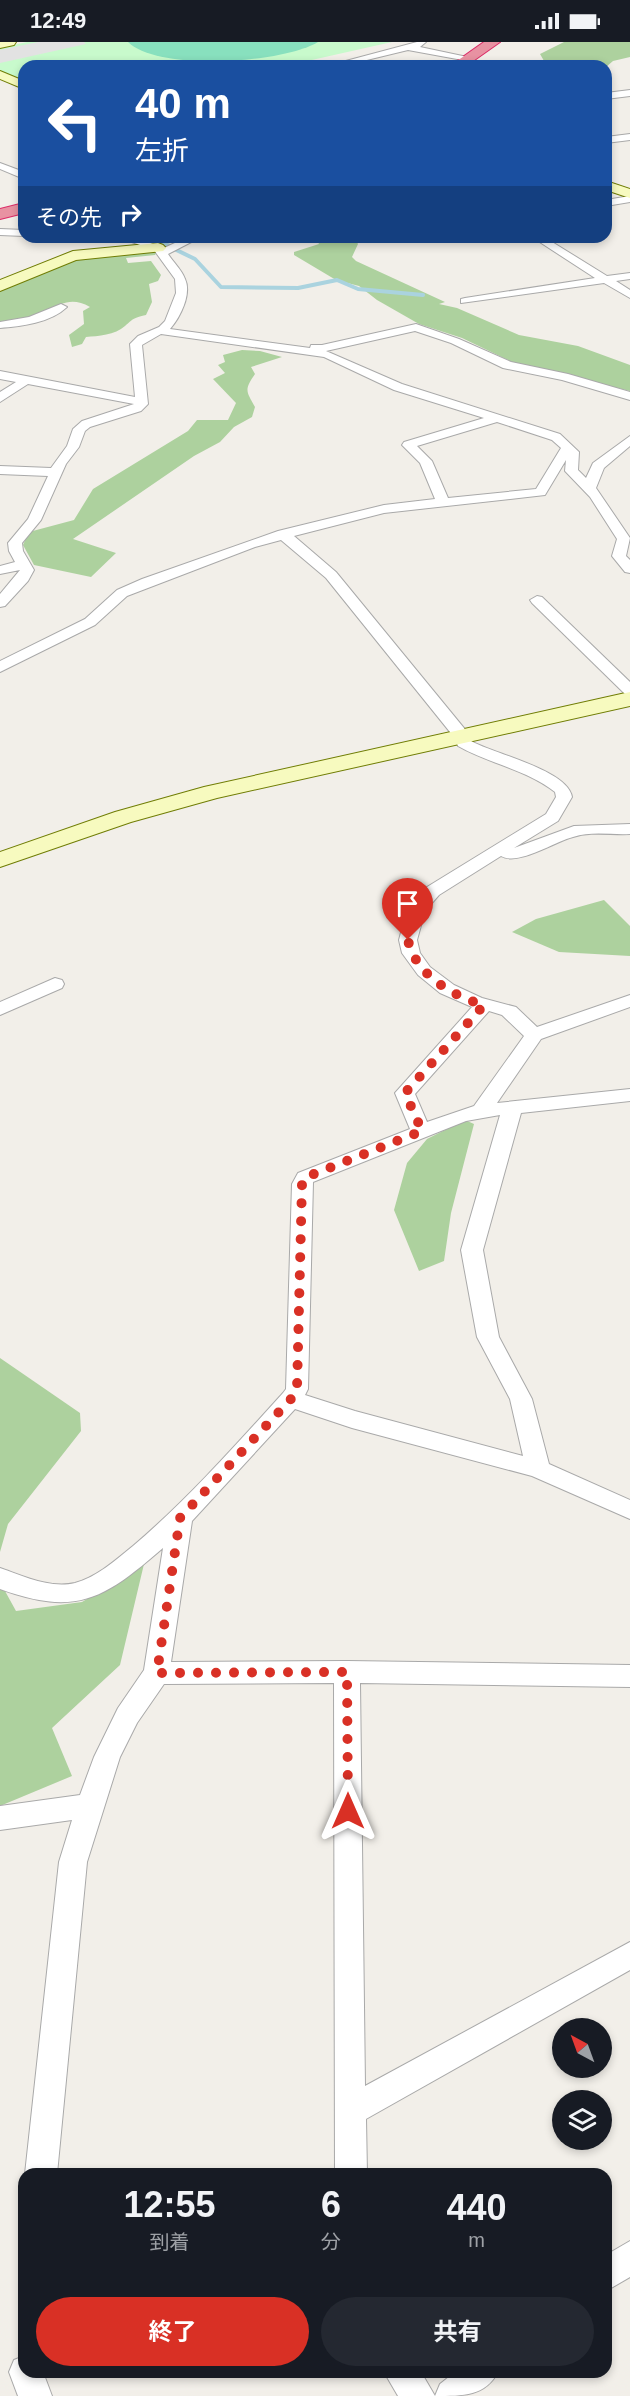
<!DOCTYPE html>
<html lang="ja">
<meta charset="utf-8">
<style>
:root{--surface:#171b24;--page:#242831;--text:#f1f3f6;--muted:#9ea1a6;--accent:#d93025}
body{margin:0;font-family:Arial,"Noto Sans JP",sans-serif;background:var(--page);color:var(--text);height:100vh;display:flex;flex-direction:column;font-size:22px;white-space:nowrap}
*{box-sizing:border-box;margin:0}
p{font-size:20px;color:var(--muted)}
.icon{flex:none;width:33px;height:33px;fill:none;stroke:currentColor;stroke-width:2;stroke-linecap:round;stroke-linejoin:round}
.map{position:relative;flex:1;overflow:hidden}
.sheet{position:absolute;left:18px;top:2126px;width:594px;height:210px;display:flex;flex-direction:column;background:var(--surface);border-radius:18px;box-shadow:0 3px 9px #0003}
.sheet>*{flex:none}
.hud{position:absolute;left:18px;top:18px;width:594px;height:183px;border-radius:18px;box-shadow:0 3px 9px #0003;background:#1a4fa0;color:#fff;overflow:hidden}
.needle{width:39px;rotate:319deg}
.buttons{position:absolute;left:552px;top:1976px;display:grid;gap:12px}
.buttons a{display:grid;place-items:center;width:60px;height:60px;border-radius:50%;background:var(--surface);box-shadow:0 3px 9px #0003;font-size:30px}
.pin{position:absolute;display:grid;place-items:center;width:51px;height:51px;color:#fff;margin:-62px -26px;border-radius:50% 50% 50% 0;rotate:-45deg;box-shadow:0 0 6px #0007}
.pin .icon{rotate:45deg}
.me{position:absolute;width:66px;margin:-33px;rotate:0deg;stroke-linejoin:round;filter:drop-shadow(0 0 4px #0008)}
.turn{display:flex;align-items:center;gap:21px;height:126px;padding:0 18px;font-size:27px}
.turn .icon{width:78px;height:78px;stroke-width:2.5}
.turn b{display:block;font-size:42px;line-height:51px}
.then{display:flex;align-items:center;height:57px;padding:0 18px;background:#0003;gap:12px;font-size:22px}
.eta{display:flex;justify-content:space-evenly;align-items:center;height:102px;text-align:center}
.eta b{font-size:36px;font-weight:700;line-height:42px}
.primary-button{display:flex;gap:12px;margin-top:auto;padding:12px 18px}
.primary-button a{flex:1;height:69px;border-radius:36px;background:var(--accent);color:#fff;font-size:24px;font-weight:700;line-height:69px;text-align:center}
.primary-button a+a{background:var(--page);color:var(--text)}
.status{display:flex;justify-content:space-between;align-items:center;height:42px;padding:0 30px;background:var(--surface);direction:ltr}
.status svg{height:16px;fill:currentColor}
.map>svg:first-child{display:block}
</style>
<div class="status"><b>12:49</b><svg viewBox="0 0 49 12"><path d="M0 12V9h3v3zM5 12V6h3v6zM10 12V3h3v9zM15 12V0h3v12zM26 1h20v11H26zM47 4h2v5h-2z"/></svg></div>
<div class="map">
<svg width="630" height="2354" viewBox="0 0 630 2354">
<rect width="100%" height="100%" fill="#f2efe9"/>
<g fill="#add19e">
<path d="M564 0H630V15L613 19 606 25 547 24 540 12Z"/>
<path d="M315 195H354L358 202 352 215 356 219 445 260 439 262 457 266 519 293 578 304 630 323V349L514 321 462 296 419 282 377 258 359 244 336 238 294 213V210L319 202Z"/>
<path d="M157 210 155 213 126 216 128 221 151 219 161 233 158 239 149 242 152 260 146 273C133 276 133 277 125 284 115 293 98 294 86 295L82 302 72 305 69 293 84 282 83 269 90 265C63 249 49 274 24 279 16 280 8 280 0 280V248C20 242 36 230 56 223 93 210 119 211 157 210Z"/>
<path d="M242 308 260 309 282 315 251 325 255 332C244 348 246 349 255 365L252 375 234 385 220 400 194 414 73 497 116 511 91 535 34 523 23 503 29 490 74 478 93 447 188 389 197 378H228L236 361 213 337 225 331 218 323 225 320 223 313Z"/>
<path d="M604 858 630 884V914L559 910 512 890 536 877Z"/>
<path d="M465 1078 474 1082 451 1171 444 1219 419 1229 394 1168 407 1121 427 1097Z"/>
<path d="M0 1316 80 1371 81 1389 8 1482 0 1510Z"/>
<path d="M144 1522 120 1623 52 1686 72 1734 0 1764V1540L16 1569 82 1560Z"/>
</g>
<path fill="#c8facc" d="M27 0H392L285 24H24V38L0 29V6Z"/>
<path fill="#88e0be" d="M128 0H318C284 21 158 30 128 0Z"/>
<path fill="#e2e2e2" d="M38 0H84L86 2 0 21V8Z"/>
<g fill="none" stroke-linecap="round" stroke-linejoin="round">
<path stroke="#aad3df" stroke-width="3" d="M142 195 169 203"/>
<path stroke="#aad3df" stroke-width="4" d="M164 202 195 217 221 245 298 246 337 238 358 247 423 253"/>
<g stroke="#a9a9a9" stroke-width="2">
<g id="street">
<path d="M417 0H426L420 5 472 16 468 19 408 8 342 24H327Z"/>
<path d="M630 48V54L606 57V51Z"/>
<path d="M630 92V98L606 101V95Z"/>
<path d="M0 121 24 130V137L0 127Z"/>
<path d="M630 154V160L606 164V158Z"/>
<path d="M0 187 24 188V194L0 193Z"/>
<path d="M118 195H134L164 206 188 195H201L168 212C173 220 182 228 185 237 192 252 180 276 170 287L310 306 311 303H322L416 282 459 297 511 320 568 332 630 350V358L562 338 503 326 451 301 415 289 326 309 402 342 560 392 579 410 578 428 586 436 593 421 630 394V404L604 426 596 446 630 496 626 514 630 518V531L625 530 612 514 617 497 590 455 565 429 566 418 545 453 384 471 294 494 336 530 468 691 471 699C494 712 568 728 572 755L558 779 514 806 574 784 630 782V792C611 793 591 789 573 795 554 800 518 824 501 814L439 853 425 869 417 898 420 911 430 925 454 943 482 956 516 965 537 985 630 953V965L541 997 497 1061 630 1047V1059L521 1071 483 1208 499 1295 532 1357 549 1422 630 1458V1477L532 1434 352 1386 295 1367 192 1479 171 1620 347 1619 630 1623V1645L360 1641 365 2044 630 1900V1928L366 2077 367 2132H335L334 1641 164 1642 137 1681 120 1715 87 1820 57 2132H25L59 1820 72 1778 0 1788V1764L80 1753 94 1715 118 1666 144 1628 163 1506C104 1557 77 1575 0 1547V1526C23 1534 50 1547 75 1541 97 1535 116 1518 133 1504 187 1458 235 1404 283 1351L286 1347 292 1142 298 1131 410 1087 395 1051 472 965 440 951 418 933 402 911 399 898 407 868 427 845 546 772 556 755 555 750C526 727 489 722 458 704L454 695 326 536 281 498 255 505 127 554 95 583 0 630V619L85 577 117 548 142 537 278 489 384 463 435 457 420 421 402 403 404 400 484 376 394 348 324 315 161 292 142 303 148 362 141 369 90 385 85 389 79 405 66 422 41 478 22 501 23 509 34 528 28 539 5 564 0 565V552L20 528 0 532V524L15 520 9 509 8 501 28 477 48 434 0 432V424L51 426 67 404 73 387 82 379 134 362 28 342 0 360V350L16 340 0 337V329L135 355 130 302 138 294 159 285 165 279 176 251 175 237 154 208ZM497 380 552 398 561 406 536 447 448 456 432 419 417 404ZM489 969 502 973 524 994 474 1064 427 1080 415 1052ZM500 1073 461 1208 477 1295 510 1357 523 1414 355 1369 305 1353 308 1347 313 1140 466 1079Z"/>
<path d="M532 195H544L607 234 630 231V237L616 239 630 248V256L604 241 461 261V257L465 256 595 236Z"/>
<path d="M61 262 67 265C50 281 22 284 0 286V280L29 275Z"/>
<path d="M537 554 542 555 630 640V654L625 652 532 561 530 558Z"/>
<path d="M55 936 62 938 64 942 62 946 0 973V960Z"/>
<path d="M630 2199V2235L606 2249V2213Z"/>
<path d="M24 2314V2330H43L52 2354H18L9 2330 14 2318Z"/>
<path d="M384 2330H421L435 2354H398Z"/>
<path d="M455 2330H498C485 2354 464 2354 435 2354L440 2342Z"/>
</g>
</g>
<g stroke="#707d05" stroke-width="2">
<g id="secondary">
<path d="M0 0H16L14 3 0 6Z"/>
<path d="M0 29 24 39V47L0 37Z"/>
<path d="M606 139 630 147V156L606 148Z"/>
<path d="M158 201 163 203 166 206 163 209 76 218 0 249V238L73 209Z"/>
<path d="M630 650V664L217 756 131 780 0 825V810L115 770 204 745Z"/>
</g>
</g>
<g stroke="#dc2a67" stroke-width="2">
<g id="highway">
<path d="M484 0H500L466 24H450Z"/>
<path d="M24 161V171L0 177V167Z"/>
</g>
</g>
<use href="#street" fill="#fff" fill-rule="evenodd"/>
<use href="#secondary" fill="#f7fabf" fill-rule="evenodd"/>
<use href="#highway" fill="#e892a2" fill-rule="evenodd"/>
</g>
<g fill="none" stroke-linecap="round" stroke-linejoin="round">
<path stroke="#d93025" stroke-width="10" stroke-dasharray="0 18" d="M348 1769 347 1630 157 1631 180 1476 291 1357 297 1347 302 1142 304 1136 422 1089 405 1051 484 963C452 954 415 932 408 898"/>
</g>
</svg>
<div class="buttons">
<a><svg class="needle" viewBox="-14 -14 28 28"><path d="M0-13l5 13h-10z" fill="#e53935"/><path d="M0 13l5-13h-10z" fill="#9ea1a6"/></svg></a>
<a><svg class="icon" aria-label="layers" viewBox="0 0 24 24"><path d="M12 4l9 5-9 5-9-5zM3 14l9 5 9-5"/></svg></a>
</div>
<div class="pin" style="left:408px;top:898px;background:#d93025"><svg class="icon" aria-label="arrive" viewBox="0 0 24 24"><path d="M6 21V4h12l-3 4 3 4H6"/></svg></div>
<svg class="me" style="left:348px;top:1769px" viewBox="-20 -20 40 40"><path d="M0-17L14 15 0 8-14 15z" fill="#d93025" stroke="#fff" stroke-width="4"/></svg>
<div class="hud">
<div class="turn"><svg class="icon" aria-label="left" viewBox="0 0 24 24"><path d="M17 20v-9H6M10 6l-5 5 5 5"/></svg><div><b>40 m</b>左折</div></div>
<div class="then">その先<svg class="icon" aria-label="right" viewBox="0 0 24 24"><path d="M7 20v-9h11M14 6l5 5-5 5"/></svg></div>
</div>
<section class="sheet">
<div class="eta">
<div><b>12:55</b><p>到着</p></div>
<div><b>6</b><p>分</p></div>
<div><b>440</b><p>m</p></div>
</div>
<div class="primary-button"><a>終了</a><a>共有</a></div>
</section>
</div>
